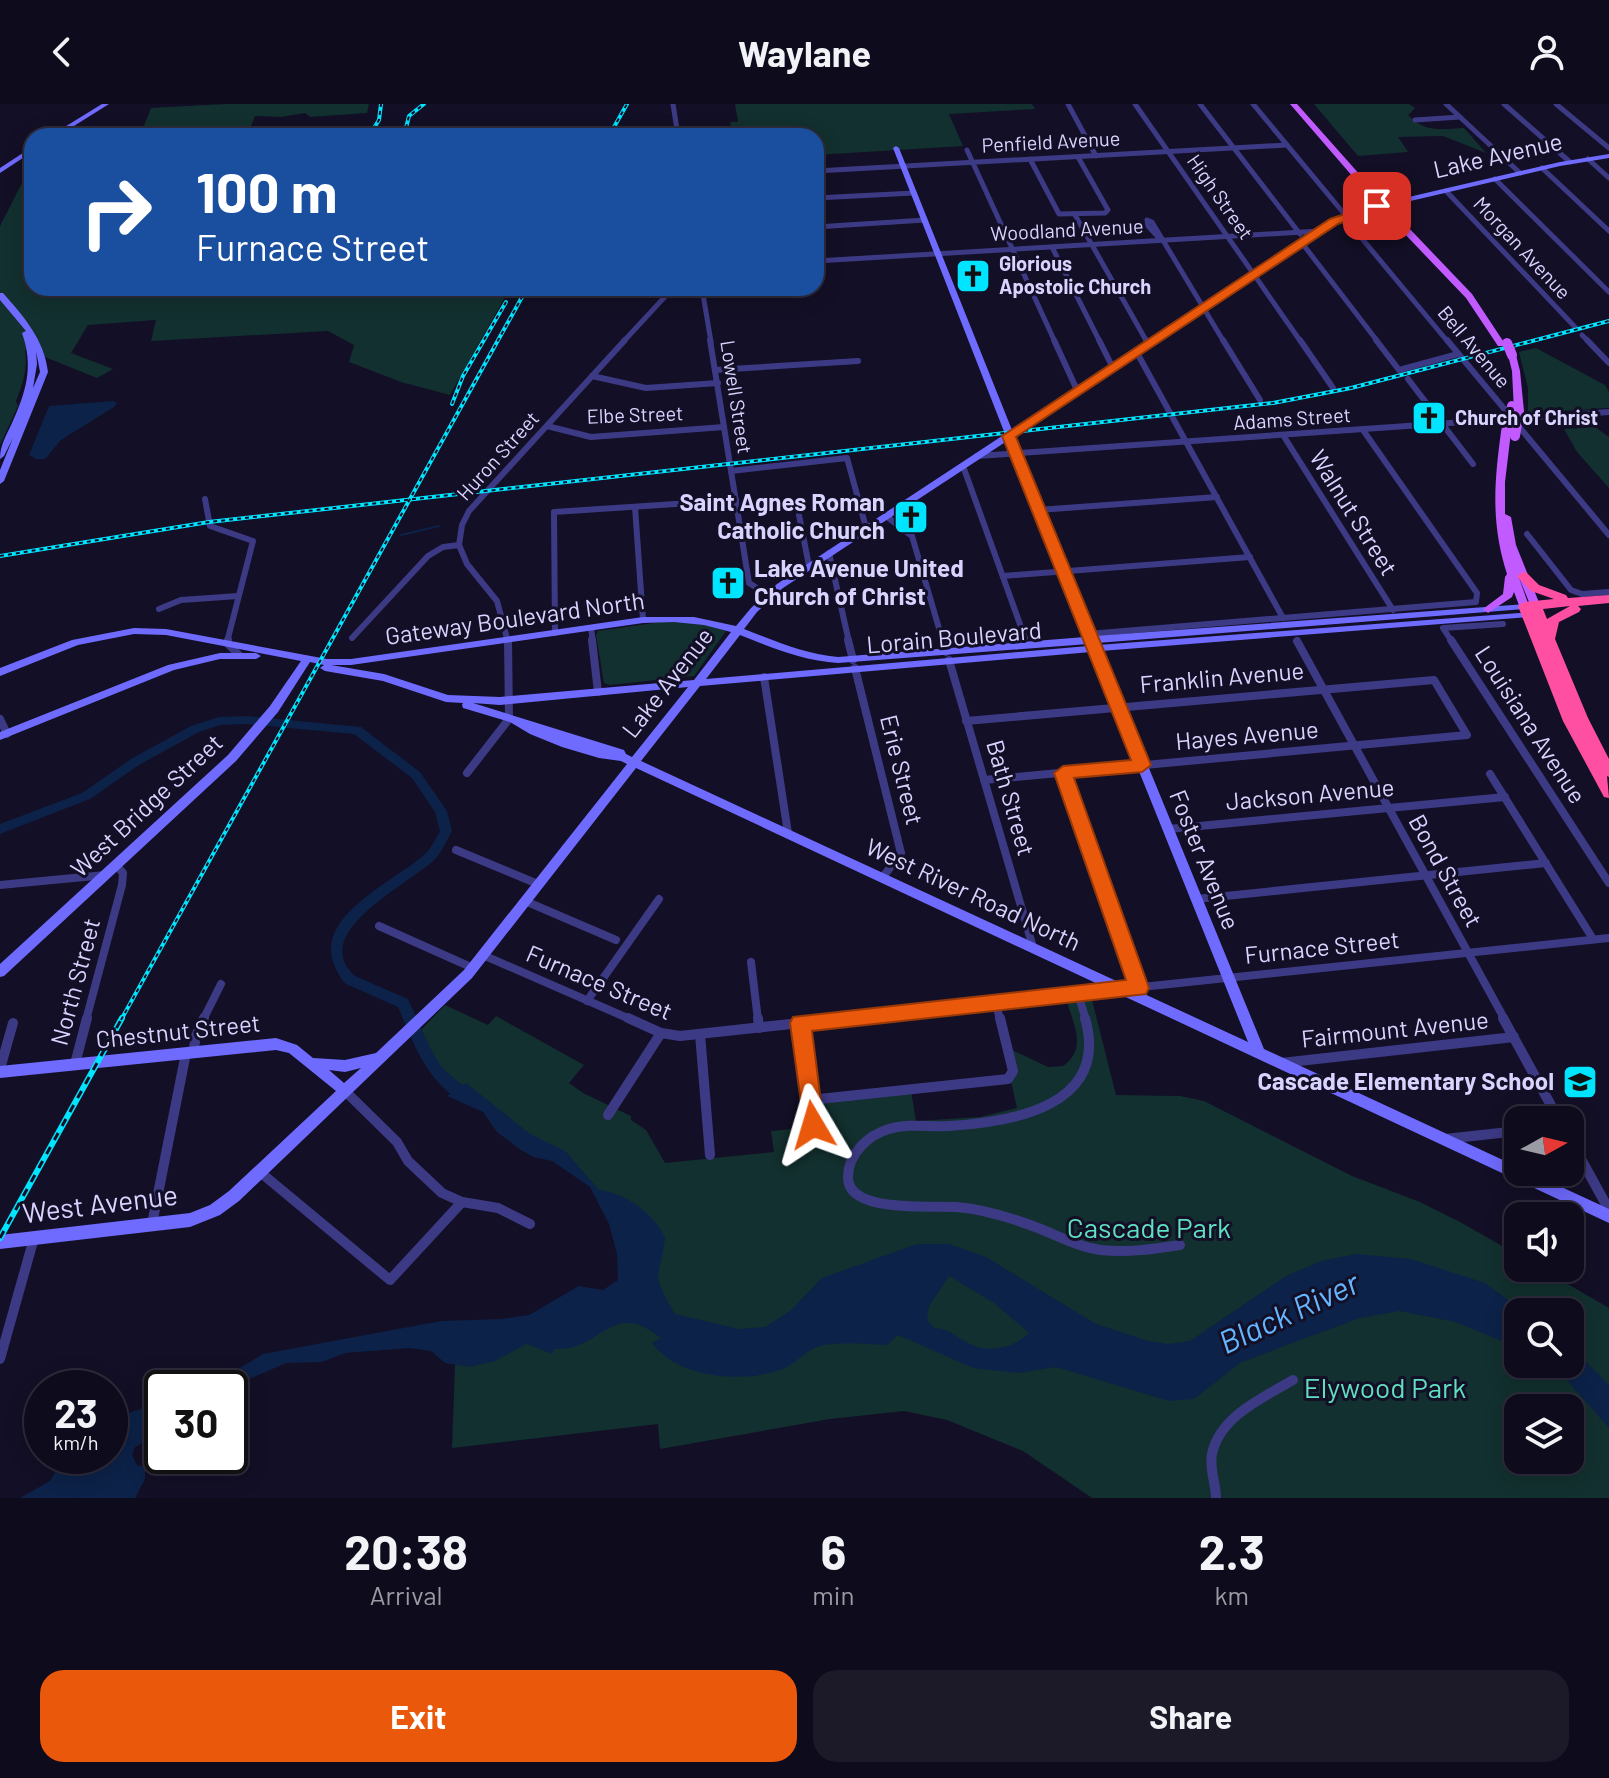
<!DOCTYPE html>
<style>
:root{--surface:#0e0b1c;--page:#1c1929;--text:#f1f3f6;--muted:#9b9ba3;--line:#2e2b3b;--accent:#ea580c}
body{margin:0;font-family:Barlow,sans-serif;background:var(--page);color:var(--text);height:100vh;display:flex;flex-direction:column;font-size:30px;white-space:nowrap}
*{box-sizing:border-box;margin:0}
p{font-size:26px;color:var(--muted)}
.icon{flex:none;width:44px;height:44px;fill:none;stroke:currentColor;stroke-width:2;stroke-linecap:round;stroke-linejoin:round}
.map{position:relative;height:1394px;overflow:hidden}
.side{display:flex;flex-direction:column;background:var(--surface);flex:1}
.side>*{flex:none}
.top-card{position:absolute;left:24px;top:24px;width:800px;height:168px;border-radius:24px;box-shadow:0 4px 20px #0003,0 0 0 2px var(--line);background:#1a4fa0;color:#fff;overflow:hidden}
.needle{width:52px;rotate:82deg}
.controls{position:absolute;left:1504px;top:1002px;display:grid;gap:16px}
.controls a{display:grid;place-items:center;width:80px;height:80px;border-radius:16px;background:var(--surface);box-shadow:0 4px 20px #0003,0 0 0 2px var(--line);font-size:40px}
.speed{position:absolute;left:24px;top:1266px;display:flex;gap:16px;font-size:40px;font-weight:700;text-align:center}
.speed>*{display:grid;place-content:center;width:104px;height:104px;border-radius:50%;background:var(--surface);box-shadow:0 4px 20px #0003,0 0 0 2px var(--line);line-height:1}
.speed small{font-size:20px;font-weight:400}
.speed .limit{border:4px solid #111;border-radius:12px;background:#fff;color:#111}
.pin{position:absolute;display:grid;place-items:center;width:68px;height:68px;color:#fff;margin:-34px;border-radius:16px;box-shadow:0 4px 12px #0006}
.me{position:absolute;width:88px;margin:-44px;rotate:353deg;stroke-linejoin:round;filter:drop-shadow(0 0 6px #0008)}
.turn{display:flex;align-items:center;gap:28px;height:168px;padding:0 40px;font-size:36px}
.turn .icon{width:104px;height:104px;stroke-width:2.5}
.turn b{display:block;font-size:56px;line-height:68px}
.eta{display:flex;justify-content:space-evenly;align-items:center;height:136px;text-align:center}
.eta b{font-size:48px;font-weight:700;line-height:56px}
.button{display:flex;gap:16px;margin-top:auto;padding:16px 40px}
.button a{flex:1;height:92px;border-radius:24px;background:var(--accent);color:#fff;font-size:32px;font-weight:700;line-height:92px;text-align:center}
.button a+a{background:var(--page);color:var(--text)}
header{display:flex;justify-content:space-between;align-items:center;height:104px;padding:0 40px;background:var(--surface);font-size:36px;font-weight:700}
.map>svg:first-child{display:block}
</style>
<header><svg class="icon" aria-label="back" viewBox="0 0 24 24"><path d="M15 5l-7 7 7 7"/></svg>Waylane<svg class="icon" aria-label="person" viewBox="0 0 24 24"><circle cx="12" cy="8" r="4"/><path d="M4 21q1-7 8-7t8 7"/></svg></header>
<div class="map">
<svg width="1609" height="1394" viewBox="0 0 1609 1394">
<rect width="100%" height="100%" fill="#130f26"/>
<g fill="#12302f" fill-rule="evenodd">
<path d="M226 0H369L367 9 310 13 305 9 281 13 255 12 247 32H140L151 4Z"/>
<path d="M735 0H1032L1035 5 949 10 963 42 816 51V32H733L730 18H738Z"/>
<path d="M1314 0H1409L1415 4 1408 11C1425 29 1441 25 1464 24L1486 49 1443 32 1398 33 1408 48 1358 52Z"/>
<path d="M28 67H32V184H510L450 291 401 278 349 258 354 241 328 227 151 237 156 216 88 221 71 249 113 265 97 274 25 245C28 263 23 280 16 297L18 302 0 341V122Z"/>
<path d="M1536 244 1605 281 1609 288V304L1528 309V284L1519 248Z"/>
<path d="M1595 323 1609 333V384L1577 348 1564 325Z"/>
<path d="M675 516 697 518 726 527 694 572 610 581 604 579 596 531 598 527Z"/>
<path d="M1091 892 1116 991 1180 992 1204 997 1352 1072 1420 1098 1460 1118 1518 1151V1164H1540L1609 1204V1394H1092L1023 1347 947 1316 904 1307 830 1315 660 1345 658 1320 452 1344 456 1233 637 1195 623 1111 559 1053 450 984 429 957 417 930 445 901 488 921 496 912 584 961 569 979 583 989 631 1012V1016L646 1026 665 1059 774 1048 771 1027 816 1023 815 1004 818 999 911 987 916 1017 980 1013 1017 1004 1011 977 1010 945 1048 963 1063 962C1088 945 1073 919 1066 895ZM1518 1208H1570V1260H1518ZM1518 1304H1570V1356H1518Z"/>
</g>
<g fill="#0c2248" fill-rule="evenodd">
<path d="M114 297 117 299 114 303 61 336 45 355H36L29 351 49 302Z"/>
<path d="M466 979 530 1030 565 1047 599 1086C624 1088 655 1110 665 1134 659 1179 650 1167 675 1210L739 1225 765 1223 790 1207 822 1174 917 1140H949L986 1153 1096 1220 1148 1237 1168 1240 1190 1237 1286 1172 1321 1157 1356 1150 1411 1155 1485 1179 1524 1208H1518V1244L1456 1218 1399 1207 1360 1214 1292 1239 1240 1259 1194 1295 1169 1297 1056 1263 1019 1269 973 1264 898 1231 887 1241C865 1240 842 1237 820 1242 808 1245 799 1256 789 1262 750 1281 679 1276 652 1239L661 1234C611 1194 603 1247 554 1245L552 1250 527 1240 495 1257 469 1263 445 1259 431 1247 409 1244 345 1249 322 1258 286 1259 247 1276 237 1287 230 1302V1284H195L228 1271 263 1250 441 1217 502 1215 529 1211 579 1182 603 1186 618 1176 617 1150 609 1120 590 1083 552 1057 533 1053 521 1046 497 1028 483 1008 447 992ZM949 1172 994 1199 1029 1229C1016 1242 993 1249 975 1242 960 1237 950 1223 934 1224L927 1216 929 1202Z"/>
<path d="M1570 1241 1609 1281V1324L1564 1273 1543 1260H1570Z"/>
<path d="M162 1298V1330L135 1343 132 1351 137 1361 145 1363V1375L135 1394H20L50 1377 65 1352H110V1315Z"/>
</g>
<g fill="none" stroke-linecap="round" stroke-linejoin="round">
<path stroke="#0c2248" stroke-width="2" d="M401 431 439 422"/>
<path fill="#0c2248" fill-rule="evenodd" d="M246 612 361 623 420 668 447 707 452 727C447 736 443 746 436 754 414 778 306 828 355 872L408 895C419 918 427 942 442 963 451 974 468 983 474 993L472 997 467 999C428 983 413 938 398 903L346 880C341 875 339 871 336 865 309 812 399 776 427 748 432 742 436 734 440 727L435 708 412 674 354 630 246 620 220 621 199 628 139 661 90 695 0 730V720L82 689 131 655 191 622 219 613Z"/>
<g stroke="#3d3a85" stroke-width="5">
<path d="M673 0 678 32"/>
<path d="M1068 0 1096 52"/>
<path d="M1135 0 1301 238"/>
<path d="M1200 0 1300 130"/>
<path d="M1253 0 1346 112"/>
<path d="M1446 0 1520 69"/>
<path d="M1504 0 1570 58"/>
<path d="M1556 0 1609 44"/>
<path d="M1415 16 1460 13"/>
<path d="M967 46 1055 238"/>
<path d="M1030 55 1059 110 1105 109 1108 106 1078 53"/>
<path d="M1588 55 1609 74"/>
<path d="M1542 64 1609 127"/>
<path d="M816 67 1287 41"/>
<path d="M1495 75 1609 188"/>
<path d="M1446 87 1575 223"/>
<path d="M816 94 914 89"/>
<path d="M1075 111 1147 238"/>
<path d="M1344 113 1448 238"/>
<path d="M816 123 925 116"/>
<path d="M1159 134 1148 122 1147 116 1152 118 1224 238"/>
<path d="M1302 139 1378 238"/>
<path d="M1052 143 1100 238"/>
<path d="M816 157 1320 127"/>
<path d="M702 184 711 238"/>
<path d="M1582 231 1589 238"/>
<path d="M623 238 673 184"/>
</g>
<g stroke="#3d3a85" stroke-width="6">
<path d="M710 236 749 479 768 491"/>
<path d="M1054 236 1077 286"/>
<path d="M1099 236 1112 262"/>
<path d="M1146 236 1148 240"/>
<path d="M1223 236 1260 296"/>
<path d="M1300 236 1333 284"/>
<path d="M1376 236 1399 266 1458 250"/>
<path d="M1447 236 1609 431"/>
<path d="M1587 236 1609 259"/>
<path d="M1136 247 1283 514"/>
<path d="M715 266 858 257"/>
<path d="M592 272 646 284 718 279"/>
<path d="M1408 275 1473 360"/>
<path d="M547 322 591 333 724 323"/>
<path d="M1283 331 1393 506"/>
<path d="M977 352 1609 308"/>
<path d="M963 362 1025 534"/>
<path d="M731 367 847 354 865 420 870 423"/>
<path d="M205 395 210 422 253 437 227 538"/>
<path d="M635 403 643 516"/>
<path d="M1038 406 1217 393"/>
<path d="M799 411 809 462"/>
<path d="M886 412 912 432 943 538"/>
<path d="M1527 430 1571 486 1582 490 1609 488"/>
<path d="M459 441 467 460 497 497 508 538"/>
<path d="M829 449 849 538"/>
<path d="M1003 472 1250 453"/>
<path d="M159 505 181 496 238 492"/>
<path d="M591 524 593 538"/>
<path d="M555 529 554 408 736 396"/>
<path d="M1088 530 1476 498 1477 489 1363 326"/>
<path d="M352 534 428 452 443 443 459 441 462 421 469 407 625 236"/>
<path d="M1452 538 1443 524 1503 520"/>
</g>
<g stroke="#3d3a85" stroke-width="8">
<path d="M228 536 227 539 239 551"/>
<path d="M592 536 598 588"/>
<path d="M848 536 853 556"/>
<path d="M942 536 946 548"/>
<path d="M1451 536 1609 779"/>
<path d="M1297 537 1505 916"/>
<path d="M949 556 1033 843"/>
<path d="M855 564 901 749 883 773"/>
<path d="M764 573 788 729"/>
<path d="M0 615 7 630"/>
<path d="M966 617 1434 576 1467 631 984 676"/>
<path d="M467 669 509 615 508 536"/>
<path d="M1063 669 1139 884"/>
<path d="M1490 670 1593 835"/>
<path d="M1168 725 1505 693"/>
<path d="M456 746 538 780"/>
<path d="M0 781 105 771"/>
<path d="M1196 795 1546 759"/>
<path d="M525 797 616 836"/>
<path d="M379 822 473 864"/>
<path d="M483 851 632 916"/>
<path d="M751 858 758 916"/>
<path d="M1078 890 1086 916"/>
<path d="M587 897 659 795"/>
<path d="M996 899 1000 916"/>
<path d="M86 916 122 781 123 769 116 761"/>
<path d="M203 916 221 880"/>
<path d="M827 916 1609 834"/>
</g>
<g stroke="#3d3a85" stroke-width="10">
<path d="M628 914 661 929 680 932 846 914"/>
<path d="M758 914 759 924"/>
<path d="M1085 914C1110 1001 1015 1018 949 1022 929 1023 908 1019 889 1025 868 1031 848 1050 848 1073 847 1110 932 1101 956 1103 984 1105 1012 1114 1038 1124 1059 1132 1078 1143 1101 1146 1127 1149 1154 1145 1180 1141"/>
<path d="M1503 914 1559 1016"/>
<path d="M801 919 813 1021"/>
<path d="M700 930 710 1051"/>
<path d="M193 949 196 932 204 914"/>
<path d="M1281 959 1514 933"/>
<path d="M75 960 87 914"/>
<path d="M0 965 13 919"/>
<path d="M345 987 397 1038 408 1057 442 1089 462 1098 498 1104 530 1120"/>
<path d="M810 996 1008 975 1013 967 1000 914"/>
<path d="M608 1011 661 929"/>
<path d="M1445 1035 1518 1027"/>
<path d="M1570 1035 1609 1106"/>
<path d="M260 1068 390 1176 462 1098"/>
<path d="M152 1120 186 949"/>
<path d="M0 1255 34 1134"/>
<path d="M1216 1394C1216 1380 1209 1365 1212 1350 1220 1312 1263 1294 1293 1276"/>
</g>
<g fill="#6f6bff" fill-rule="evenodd">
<path d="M102 0H109L58 32H50Z"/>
<path d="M896 42 899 44 1012 326 1332 117 1370 102 1560 58 1609 50V54L1560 62 1372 106 1336 119 1014 332 1095 532 1527 500 1529 502 1527 504 1524 505 1097 539 1098 541 1531 508 1533 510 1531 512 1528 513 1101 547 1264 945 1518 1063V1068H1529L1609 1105V1119L636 664 472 874 239 1097 220 1111 190 1123 0 1145V1131L190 1109 210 1101 229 1087 336 987 289 949 276 946 0 974V962L276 934 297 941 313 954 345 956 376 949 464 866 627 660 621 657 599 654 562 643 530 630 510 618 463 604 462 601 463 599 446 598 383 577 325 567 320 564 324 561 310 558 278 608 236 657 4 872 0 873V860L228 651 270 602 301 557 166 531 134 530 78 541 0 572V564L72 536 134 524 166 525 327 555H351L643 513H694L736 522 751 504 777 480 1005 330 893 44ZM1007 337 1085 533 838 553C804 550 775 537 744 525L757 508 783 484ZM674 518 704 521 731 528 694 576 500 593 448 591 384 570 331 561H351L643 519ZM740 531C772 544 803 557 838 559L1088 540V542L706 575ZM1091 548 1248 938 641 657 700 582ZM688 583 632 653 626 650 624 646 473 599 500 601ZM361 964 344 979 329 966 345 968Z"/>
<path d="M32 43V48L0 69V64Z"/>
<path d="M0 189H3C24 213 44 235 48 268L4 377 0 380V366L13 334 4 352 0 355C0 341 6 332 12 319 26 288 34 263 22 229L26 227 0 196ZM36 247 40 268 33 284 37 260Z"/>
<path d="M220 549H256L261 552 256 555H220L174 566 0 636V628L168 561Z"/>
</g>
<g fill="#c25bff" fill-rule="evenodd">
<path d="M1290 0H1297L1385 99 1472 190 1505 240 1504 242H1498L1466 194 1379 103Z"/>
<path d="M1512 248 1516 251 1520 267 1524 307 1519 310 1514 307 1512 267 1508 251Z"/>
<path d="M1506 325 1511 328 1505 378V410L1511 413 1516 441 1540 501 1539 503H1531L1518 471 1529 502 1528 504H1520L1514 488 1512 493 1488 509 1483 505 1503 490 1505 473 1507 470C1491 420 1494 380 1501 328Z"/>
</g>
<path fill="#ff4fa3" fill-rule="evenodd" d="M1523 468 1527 469 1539 481 1566 491 1568 494 1609 491V499L1578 502 1581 505 1579 508 1559 518 1555 535 1588 614 1609 655V673L1607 672 1609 694 1604 693 1563 617 1518 502 1524 498 1554 495 1531 487 1517 472ZM1570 502 1547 515 1543 505Z"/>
<g stroke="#00e5ff" stroke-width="4">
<g id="rail-far1">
<path d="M369 32 379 16 381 0"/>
<path d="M404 32 409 12 424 0"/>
<path d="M609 32 627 0"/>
<path d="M452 300 463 272 506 198"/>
<path d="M0 452 209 418 1273 299 1351 284 1609 217"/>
<path d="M121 916 527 184"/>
</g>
</g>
<g stroke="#00e5ff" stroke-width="6">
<path id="rail" d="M0 1134 122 914"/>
</g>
<use href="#rail-far1" stroke="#130f26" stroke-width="2" stroke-dasharray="4" stroke-linecap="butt"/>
<use href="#rail" stroke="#130f26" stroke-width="3" stroke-dasharray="8" stroke-linecap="butt"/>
<g stroke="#c25bff" stroke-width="10">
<path d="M1507 239 1512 251"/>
<path d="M1506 328 1512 302"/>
<path d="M1515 332 1519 308"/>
</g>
</g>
<path fill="#ea580c" stroke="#983908" stroke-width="2" d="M1377 99 1383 102 1381 105 1338 120 1016 333 1151 661 1142 668 1074 674 1149 884 1146 890 812 927 824 1021 821 1028 813 1031 805 1028 790 919 793 913 1126 876 1054 669 1063 662 1131 656 1002 332 1330 115Z"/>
<defs>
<g id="church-square" transform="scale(1.8)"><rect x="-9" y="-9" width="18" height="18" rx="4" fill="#00e5ff" stroke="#130f26"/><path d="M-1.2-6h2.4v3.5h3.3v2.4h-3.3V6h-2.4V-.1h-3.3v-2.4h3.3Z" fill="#111"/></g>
<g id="school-square" transform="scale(1.8)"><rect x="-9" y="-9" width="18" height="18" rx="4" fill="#00e5ff" stroke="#130f26"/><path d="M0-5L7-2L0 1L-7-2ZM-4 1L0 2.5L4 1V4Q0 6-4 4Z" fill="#111"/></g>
</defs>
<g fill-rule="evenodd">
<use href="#church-square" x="973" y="172"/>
<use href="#church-square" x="1429" y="314"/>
<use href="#church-square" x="911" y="413"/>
<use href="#church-square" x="728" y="479"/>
<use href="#school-square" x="1580" y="978"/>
</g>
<g text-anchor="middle" stroke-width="6" stroke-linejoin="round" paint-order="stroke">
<g font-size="20" fill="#d9d4ff" stroke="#130f26">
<text transform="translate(1051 38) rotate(-3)" y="7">Penfield Avenue</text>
<text transform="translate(1220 93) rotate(55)" y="7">High Street</text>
<text transform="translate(1067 126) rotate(-3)" y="7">Woodland Avenue</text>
<text transform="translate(1522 144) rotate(47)" y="7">Morgan Avenue</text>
<text transform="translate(1474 243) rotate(50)" y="7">Bell Avenue</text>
<text transform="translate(736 293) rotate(81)" y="7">Lowell Street</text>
<text transform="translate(635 311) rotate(-2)" y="7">Elbe Street</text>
<text transform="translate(1292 315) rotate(-4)" y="7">Adams Street</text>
<text transform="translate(498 352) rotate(-48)" y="7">Huron Street</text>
</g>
<g font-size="20" font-weight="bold" fill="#d9d4ff" stroke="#130f26" text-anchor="start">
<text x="999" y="167">Glorious<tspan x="999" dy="23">Apostolic Church</tspan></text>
<text x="1455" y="321">Church of Christ</text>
</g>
<g font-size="24" fill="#d9d4ff" stroke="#130f26">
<text transform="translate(1498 52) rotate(-13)" y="8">Lake Avenue</text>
<text transform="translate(1353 409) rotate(58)" y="8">Walnut Street</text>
<text transform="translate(515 515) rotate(-8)" y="8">Gateway Boulevard North</text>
<text transform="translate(954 534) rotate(-5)" y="8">Lorain Boulevard</text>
<text transform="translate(1222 574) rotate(-5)" y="8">Franklin Avenue</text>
<text transform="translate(668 579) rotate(-52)" y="8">Lake Avenue</text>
<text transform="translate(1530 621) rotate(57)" y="8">Louisiana Avenue</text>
<text transform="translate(1247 632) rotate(-5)" y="8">Hayes Avenue</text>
<text transform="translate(901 666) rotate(76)" y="8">Erie Street</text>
<text transform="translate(1310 691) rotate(-5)" y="8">Jackson Avenue</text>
<text transform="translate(1010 694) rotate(74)" y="8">Bath Street</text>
<text transform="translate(147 702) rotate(-43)" y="8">West Bridge Street</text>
<text transform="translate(1204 756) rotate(68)" y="8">Foster Avenue</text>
<text transform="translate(1445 767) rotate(61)" y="8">Bond Street</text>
<text transform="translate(973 791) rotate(25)" y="8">West River Road North</text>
<text transform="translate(1322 844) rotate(-6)" y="8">Furnace Street</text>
<text transform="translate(76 878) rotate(-75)" y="8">North Street</text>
<text transform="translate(599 879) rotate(23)" y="8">Furnace Street</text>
<text transform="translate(1395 926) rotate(-6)" y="8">Fairmount Avenue</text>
<text transform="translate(178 928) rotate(-6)" y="8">Chestnut Street</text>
</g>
<g font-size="24" font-weight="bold" fill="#d9d4ff" stroke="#130f26" text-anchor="end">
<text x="885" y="407">Saint Agnes Roman<tspan x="885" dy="28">Catholic Church</tspan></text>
<text x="754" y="473" text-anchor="start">Lake Avenue United<tspan x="754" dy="28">Church of Christ</tspan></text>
<text x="1554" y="986">Cascade Elementary School</text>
</g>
<g font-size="28" fill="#d9d4ff" stroke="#130f26">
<text transform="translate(100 1100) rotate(-7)" y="10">West Avenue</text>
</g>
<g font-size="28" fill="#5fe0c0" stroke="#130f26">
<text x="1149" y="1134">Cascade Park</text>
<text x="1385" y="1294">Elywood Park</text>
</g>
<g font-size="32" font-style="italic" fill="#62b6ff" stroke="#130f26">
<text transform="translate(1289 1209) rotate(-25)" y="11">Black River</text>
</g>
</g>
</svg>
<div class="controls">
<a><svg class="needle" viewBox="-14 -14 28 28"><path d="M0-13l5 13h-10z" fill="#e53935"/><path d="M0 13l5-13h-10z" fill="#9b9ba3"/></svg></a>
<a><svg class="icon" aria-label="sound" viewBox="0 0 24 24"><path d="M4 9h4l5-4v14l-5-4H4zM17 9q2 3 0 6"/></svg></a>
<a><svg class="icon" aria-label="search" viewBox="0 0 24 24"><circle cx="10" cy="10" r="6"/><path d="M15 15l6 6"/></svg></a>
<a><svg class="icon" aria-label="layers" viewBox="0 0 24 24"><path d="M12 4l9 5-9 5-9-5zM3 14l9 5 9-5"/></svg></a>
</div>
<div class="speed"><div>23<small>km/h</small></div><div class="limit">30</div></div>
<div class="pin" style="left:1377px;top:102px;background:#d93025"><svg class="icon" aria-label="arrive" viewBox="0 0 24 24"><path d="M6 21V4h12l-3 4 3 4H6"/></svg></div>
<svg class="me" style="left:813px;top:1021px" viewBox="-20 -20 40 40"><path d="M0-17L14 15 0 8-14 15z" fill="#ea580c" stroke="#fff" stroke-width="4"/></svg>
<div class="top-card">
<div class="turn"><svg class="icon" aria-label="right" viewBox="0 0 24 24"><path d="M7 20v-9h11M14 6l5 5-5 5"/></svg><div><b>100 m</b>Furnace Street</div></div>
</div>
</div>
<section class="side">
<div class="eta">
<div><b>20:38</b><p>Arrival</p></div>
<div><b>6</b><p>min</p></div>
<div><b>2.3</b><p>km</p></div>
</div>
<div class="button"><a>Exit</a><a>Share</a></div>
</section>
